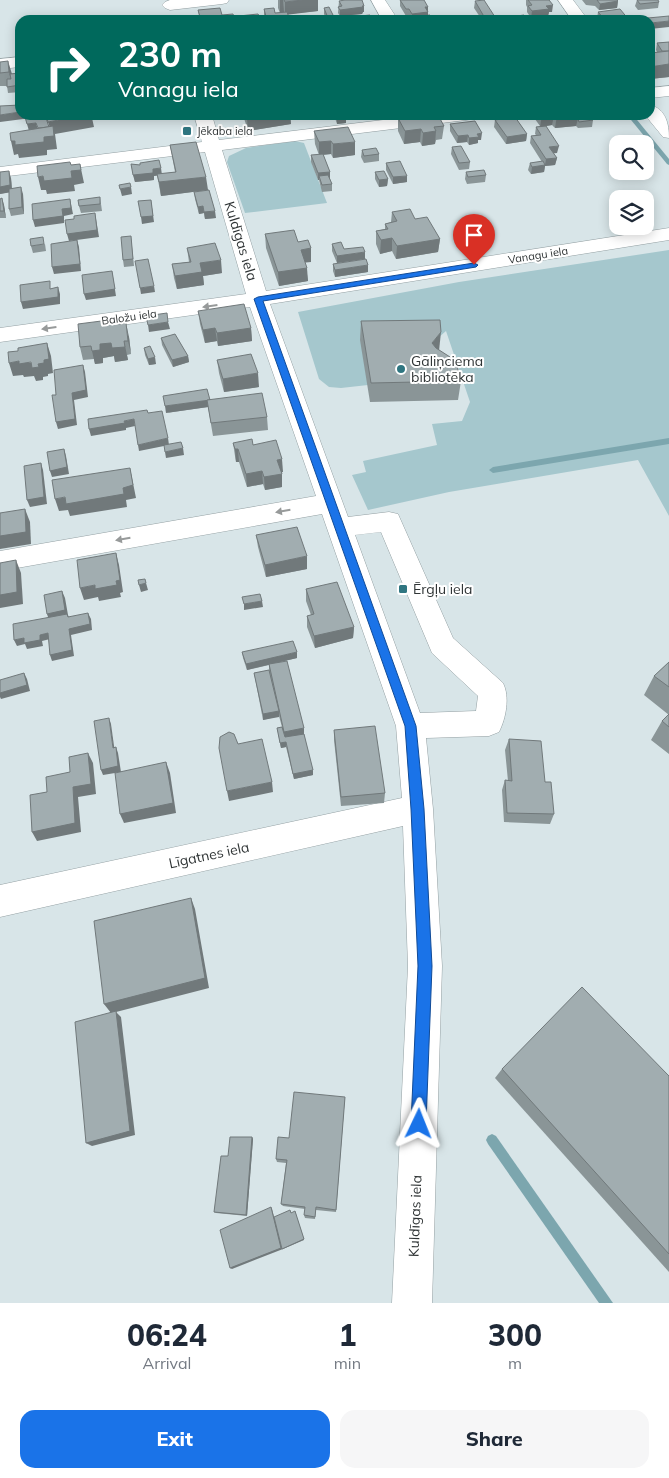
<!DOCTYPE html>
<meta charset="utf-8">
<style>
:root{--surface:#fff;--page:#f6f6f7;--text:#1f2937;--muted:#747a83;--accent:#1a73e8}
body{margin:0;font-family:Mulish,sans-serif;background:var(--page);color:var(--text);height:100vh;display:flex;flex-direction:column;font-size:19px;white-space:nowrap}
*{box-sizing:border-box;margin:0}
p{font-size:16px;color:var(--muted)}
.icon{flex:none;width:28px;height:28px;fill:none;stroke:currentColor;stroke-width:2;stroke-linecap:round;stroke-linejoin:round}
.map{position:relative;height:1303px;overflow:hidden}
.panel{display:flex;flex-direction:column;background:var(--surface);flex:1}
.panel>*{flex:none}
.top-card{position:absolute;left:15px;top:15px;width:640px;height:105px;border-radius:15px;box-shadow:0 2px 12px #0003;background:#00695c;color:#fff;overflow:hidden}
.fabs{position:absolute;left:609px;top:135px;display:grid;gap:10px}
.fabs a{display:grid;place-items:center;width:45px;height:45px;border-radius:10px;background:var(--surface);box-shadow:0 2px 12px #0003;font-size:25px}
.pin{position:absolute;display:grid;place-items:center;width:42px;height:42px;color:#fff;margin:-51px -21px;border-radius:50% 50% 50% 0;rotate:-45deg;box-shadow:0 0 5px #0007}
.pin .icon{rotate:45deg}
.me{position:absolute;width:55px;margin:-28px;rotate:2deg;stroke-linejoin:round;filter:drop-shadow(0 0 4px #0008)}
.turn{display:flex;align-items:center;gap:18px;height:105px;padding:0 20px;font-size:22px}
.turn .icon{width:65px;height:65px;stroke-width:2.5}
.turn b{display:block;font-size:35px;line-height:42px}
.eta{display:flex;justify-content:space-evenly;align-items:center;height:85px;text-align:center}
.eta b{font-size:30px;font-weight:800;line-height:35px}
.cta{display:flex;gap:10px;margin-top:auto;padding:10px 20px}
.cta a{flex:1;height:58px;border-radius:15px;background:var(--accent);color:#fff;font-size:20px;font-weight:800;line-height:58px;text-align:center}
.cta a+a{background:var(--page);color:var(--text)}
.map>svg:first-child{display:block}
</style>
<div class="map">
<svg width="669" height="1303" viewBox="0 0 669 1303">
<rect width="100%" height="100%" fill="#d8e5e8"/>
<g fill="#a5c7cd">
<path d="M295 141 304 143 327 203 245 213 227 162 229 156 246 148Z"/>
<path d="M669 250V516L638 460 449 492 368 510 352 475 366 472 363 461 437 445 432 424 462 421 470 402 446 331 438 338 361 340 368 385 341 388 329 387 319 379 298 312 459 282Z"/>
</g>
<g fill="none" stroke-linecap="round" stroke-linejoin="round">
<g fill="#7ca6ae" fill-rule="evenodd">
<path d="M627 115H633L669 159V165L667 164Z"/>
<path d="M669 438V444L493 473 489 470 493 467Z"/>
<path d="M492 1134 496 1136 613 1303H599L488 1144 486 1140 488 1136Z"/>
</g>
<g stroke="#94a0a3" stroke-width="1">
<g id="minor">
<path d="M170 0H229L227 3 222 4 170 10 165 8 162 5 165 2Z"/>
<path d="M371 0H385L398 20H382Z"/>
<path d="M558 0H573L588 20H572Z"/>
<path d="M20 57V67L0 69V59Z"/>
<path d="M669 86V96L650 98V88Z"/>
<path d="M650 105C666 109 669 124 669 138L663 137 645 115H650Z"/>
<path d="M194 115H212L219 140 424 115H475L472 119 466 120 222 150 266 291 669 228V240L270 304 348 517 389 512 398 514 453 638 503 683C510 697 506 718 499 732L489 736 426 738 433 809 442 966 432 1303H392L408 966 403 826 0 917V885L402 798 396 726 322 514 0 571V551L316 496 250 307 0 342V328L246 294 205 152 0 177V167L202 142ZM381 532 432 653 478 696 476 711 420 713 355 535Z"/>
</g>
</g>
<use href="#minor" fill="#fff" fill-rule="evenodd"/>
</g>
<g fill="#8a9597">
<path d="M278 0H318V11L287 14 290 20H266L264 16V9L275 13H284H280L278 8Z"/>
<path d="M400 0 428 11V15L432 20H403V17L409 16V15L406 16 400 6Z"/>
<path d="M526 0H549L552 12H549L548 16 531 18 527 12V7L526 5Z"/>
<path d="M582 0H617L618 1 617 8 599 10 595 6 586 5Z"/>
<path d="M637 0 659 2 658 8 638 10 635 6Z"/>
<path d="M339 1 364 6V12H363L362 14 340 16 338 13Z"/>
<path d="M475 1 494 20H482L474 8Z"/>
<path d="M324 8 334 20H327L324 14Z"/>
<path d="M198 10 222 15 235 20H200Z"/>
<path d="M598 12 629 20H598L597 19Z"/>
<path d="M669 42V77L650 79V53L657 52 656 50 657 43Z"/>
<path d="M0 62 12 74 20 73V92L8 93 7 86H0Z"/>
<path d="M243 115H290L291 124 248 131Z"/>
<path d="M334 115H346V123L337 124Z"/>
<path d="M532 115H590L593 120 592 127 578 128 576 126 555 128 552 125 546 126 557 153H553L557 158 555 165 545 166 544 172 531 174 528 170 530 163 542 162 530 143 531 136 536 135 535 134 536 127 540 126Z"/>
<path d="M398 118 444 126 442 139 436 140 435 144 422 146 420 142 404 144 398 131Z"/>
<path d="M495 120 527 134 526 141 506 144 494 127Z"/>
<path d="M450 124 481 140H478V143L469 145 467 142 457 143 450 131Z"/>
<path d="M314 131 355 155 333 158 331 154 323 155 330 172V179L332 184V191L322 192 319 180H318L311 162V155H319L315 144Z"/>
<path d="M170 145 208 190 161 196 157 175 154 176V180L135 182 131 164 140 165 162 174 175 172Z"/>
<path d="M452 147 470 162 469 169 459 170 451 154Z"/>
<path d="M362 150 379 154V161L364 163 361 157Z"/>
<path d="M386 163 407 182 393 184 386 170Z"/>
<path d="M375 172 388 179 387 186 379 187 375 179Z"/>
<path d="M466 172 486 175 485 182 467 184 465 179Z"/>
<path d="M11 178 12 188 23 194 24 214 11 216 9 209V192L0 194Z"/>
<path d="M194 192 216 218 205 219 204 213 199 214 195 199Z"/>
<path d="M100 197 102 211 81 213 79 206Z"/>
<path d="M0 199 4 205 6 218H0Z"/>
<path d="M392 212 415 219 440 239 438 252 396 259 392 251 380 254 376 244V231L385 229V224L391 222Z"/>
<path d="M265 234 298 242 311 248V262H305L308 281 279 286 266 248Z"/>
<path d="M131 236 134 266 124 267 123 260Z"/>
<path d="M45 244 46 251 33 253 31 246Z"/>
<path d="M332 244 344 249 365 259 337 263 332 251Z"/>
<path d="M187 248 222 273 203 276 204 285 177 289 174 278 172 264 189 262Z"/>
<path d="M333 264 368 272 335 277 333 271Z"/>
<path d="M198 311 251 328 252 341 218 346 217 341 205 343 200 324Z"/>
<path d="M117 319 118 324 129 337 131 354 127 355 128 360 115 362 114 356 103 358V363L95 364 94 359 83 360 80 347Z"/>
<path d="M361 321 439 350 461 381 458 400 370 402 360 340Z"/>
<path d="M161 338 188 356 189 362 173 367 162 345Z"/>
<path d="M144 348 156 364 149 365 145 355Z"/>
<path d="M217 360 259 387 224 392 219 373Z"/>
<path d="M210 400 267 417 268 430 213 436 208 407 166 413Z"/>
<path d="M233 443 253 445 283 472H281L282 487 265 490 263 484 247 487 239 462H236L235 456Z"/>
<path d="M256 535 307 569 266 577 258 547Z"/>
<path d="M306 589 354 627 353 638 315 648 307 627V616L311 615 306 601Z"/>
<path d="M242 652 297 658 280 662 304 734 313 775 294 779 286 747 281 748 277 728 282 727 279 716 263 720 254 673 269 670V665L247 670 243 658Z"/>
<path d="M669 662V754L651 740 662 721 669 715 644 695 654 676Z"/>
<path d="M334 730 385 793 384 803 341 806 334 740Z"/>
<path d="M509 739 554 814 550 824 504 822 502 790 505 780 508 781 505 750Z"/>
<path d="M502 1069 669 1076V1272L495 1078Z"/>
<path d="M345 1097 336 1212 316 1210 315 1219 305 1218 304 1215 305 1209 283 1206 281 1204 286 1163 277 1162 276 1159 289 1138Z"/>
<path d="M252 1137 253 1139 247 1216 216 1213 214 1212 228 1156Z"/>
</g>
<g fill="#71797b">
<path d="M280 0H283L284 12 280 13Z"/>
<path d="M303 0H318V11L285 15V2Z"/>
<path d="M618 1 617 8 599 10 600 4Z"/>
<path d="M553 5 552 12H549L548 16 531 18 532 11 546 6Z"/>
<path d="M364 6V12H363L362 14 340 16V10Z"/>
<path d="M425 7H428V19L412 20V14Z"/>
<path d="M260 17V20H240V19Z"/>
<path d="M334 17V20H328V18Z"/>
<path d="M495 17 494 20H486Z"/>
<path d="M669 21V27L650 29 651 23Z"/>
<path d="M8 61 12 74V85L9 72Z"/>
<path d="M669 64V77L650 79V67Z"/>
<path d="M20 112V115H31V118L0 122V115Z"/>
<path d="M85 115H101V117L92 118 94 127 55 134 57 149 47 150V155L19 158 18 154 14 155 11 141 44 137 50 128 48 122Z"/>
<path d="M116 115H127L128 118 117 120Z"/>
<path d="M264 115H290L291 124 248 131 247 118Z"/>
<path d="M542 115H554L552 125 540 127Z"/>
<path d="M557 115H579L576 126 555 128Z"/>
<path d="M346 116V123L337 124V117Z"/>
<path d="M36 123 38 130 29 131 27 124Z"/>
<path d="M421 129 420 142 404 144 405 131Z"/>
<path d="M436 131 435 144 422 146 423 133Z"/>
<path d="M482 133 481 140H478V143L469 145V138L477 134Z"/>
<path d="M527 134 526 141 506 144 507 137Z"/>
<path d="M468 135 467 142 457 143 458 136Z"/>
<path d="M331 141V154L319 155V142Z"/>
<path d="M355 142V155L333 158V144Z"/>
<path d="M559 146 557 153 548 154 549 147Z"/>
<path d="M557 158 555 165 545 166 544 172 531 174 532 167 545 165 546 159Z"/>
<path d="M80 164 84 183 74 185 75 191 47 194 46 190H41L38 177 71 171Z"/>
<path d="M161 168 162 175 154 176V180L135 182 133 175 153 169Z"/>
<path d="M9 171 11 178 12 192 0 194V187Z"/>
<path d="M330 172V179L319 176V180H318V173Z"/>
<path d="M407 176V182L393 184V177Z"/>
<path d="M206 177 208 190 161 196 159 182Z"/>
<path d="M388 179 387 186 379 187V180Z"/>
<path d="M21 187 23 194 24 214 22 207Z"/>
<path d="M131 187 132 194 122 196 120 189Z"/>
<path d="M2 198 4 205 6 218 4 211Z"/>
<path d="M70 199 73 214 64 216V223L35 227 33 220 62 209Z"/>
<path d="M151 200 154 222 142 224 141 217Z"/>
<path d="M203 206 204 213 199 214 198 207Z"/>
<path d="M215 211 216 218 205 219 204 212Z"/>
<path d="M95 213 99 237 69 241 67 234Z"/>
<path d="M392 238V251L380 254 381 240Z"/>
<path d="M440 239 438 252 396 259 397 246Z"/>
<path d="M77 240 79 247 81 271 54 274 52 267Z"/>
<path d="M311 248V262L301 263V250Z"/>
<path d="M365 252V259L337 263V256Z"/>
<path d="M221 260 222 273 203 276 204 285 177 289 175 276 200 263Z"/>
<path d="M368 265V272L335 277V270Z"/>
<path d="M307 268 308 281 279 286 278 272Z"/>
<path d="M112 271 116 296 86 300 84 294Z"/>
<path d="M154 286 155 292 141 294 140 288Z"/>
<path d="M58 287 60 294V304L23 309 21 302Z"/>
<path d="M168 322 170 329 149 332 148 325Z"/>
<path d="M126 323 129 337 131 354 128 341Z"/>
<path d="M215 328 217 341 205 343 203 330Z"/>
<path d="M251 328 252 341 218 346 217 333Z"/>
<path d="M441 332 439 351 430 361 432 343Z"/>
<path d="M124 341 128 360 115 362 114 356 103 358V363L95 364 92 351 100 344Z"/>
<path d="M47 343 51 356 53 373 48 374V376L43 377V380L36 381 34 376 24 377 23 375 13 376 9 363 19 361 38 364 44 360Z"/>
<path d="M188 356 189 362 173 367 172 360Z"/>
<path d="M155 357 156 364 149 365 148 359Z"/>
<path d="M83 365 85 372 88 397 74 400 77 425 58 429 56 422Z"/>
<path d="M258 373 259 387 224 392 223 379Z"/>
<path d="M207 400 208 407 166 413 165 406Z"/>
<path d="M134 419 135 426 126 428V430L91 436 89 429Z"/>
<path d="M168 438 169 445 139 451 138 445Z"/>
<path d="M183 448 184 455 166 458 165 452Z"/>
<path d="M64 449 66 456 69 474 52 477 50 471Z"/>
<path d="M235 449H238L239 462H236Z"/>
<path d="M282 459 283 472 278 473 277 460Z"/>
<path d="M41 463 43 470 47 504 30 507 27 500Z"/>
<path d="M130 468 136 498 126 500 127 507 70 516 68 510 59 511 55 499 123 488Z"/>
<path d="M262 471 263 484 247 487 246 474Z"/>
<path d="M282 474V487L265 490 264 477Z"/>
<path d="M25 509 30 522 31 544 0 549V536Z"/>
<path d="M116 553 119 565 123 592 120 593 121 597 99 601 98 597 84 600 80 588 116 581Z"/>
<path d="M307 556V569L266 577 265 565Z"/>
<path d="M16 560 21 573 23 604 0 608V595Z"/>
<path d="M146 583 148 590 141 592 139 585Z"/>
<path d="M62 591 65 598 68 615 70 620H49L47 614Z"/>
<path d="M262 601 263 607 244 610V604Z"/>
<path d="M88 613 91 619 92 630 71 635 74 656 52 661 50 655 69 629Z"/>
<path d="M354 627 353 638 315 648 314 636Z"/>
<path d="M48 633 50 639 42 641 43 646 27 649 25 644 17 646 14 640Z"/>
<path d="M297 652V658L247 670 246 664Z"/>
<path d="M24 673 27 679 30 691 1 699 0 697V693Z"/>
<path d="M279 711V717L263 720V714Z"/>
<path d="M109 718 111 724 115 753 113 748Z"/>
<path d="M304 728V739L286 743V747L281 748 280 743 285 742 284 732Z"/>
<path d="M116 747 118 753 121 772 103 775 101 770Z"/>
<path d="M88 753 93 763 96 794 78 797 81 832 37 841 32 832 73 787Z"/>
<path d="M166 762 170 773 176 813 124 823 120 814Z"/>
<path d="M313 770V775L294 779 293 774Z"/>
<path d="M272 782 273 792 229 801 227 791Z"/>
<path d="M191 898 195 909 209 988 116 1012 121 1017 135 1135 92 1146 86 1143 111 1013 104 1004Z"/>
<path d="M252 1137 253 1139 247 1216 246 1215Z"/>
<path d="M271 1207 272 1209 282 1248 295 1211 304 1240 283 1249 232 1269 230 1268Z"/>
</g>
<g fill="#a1adb0" stroke="#71797b">
<path d="M284 0H303L285 2Z"/>
<path d="M345 0H362L364 6H362L363 7 340 10 338 7 342 6 339 1Z"/>
<path d="M400 0H424L428 7H425L428 12 412 14 409 9H406Z"/>
<path d="M484 0 495 17 486 20 475 1Z"/>
<path d="M528 0H549L553 5 546 6 549 9 532 11 528 6 532 5Z"/>
<path d="M597 0H617L618 1 600 4Z"/>
<path d="M637 0H658L659 2 640 4Z"/>
<path d="M329 7 334 17 328 18 324 8Z"/>
<path d="M220 8 222 15 233 14 235 20H200V19H204L203 16 200 17 198 10Z"/>
<path d="M274 8 275 13 287 12 290 20H278L277 19 267 20 264 9Z"/>
<path d="M620 9 629 20H605L598 12Z"/>
<path d="M258 14 260 17 240 19 239 16Z"/>
<path d="M370 15 372 19 342 20 341 18Z"/>
<path d="M430 15 433 20H405L403 17Z"/>
<path d="M524 15 527 19 523 20H497L496 19Z"/>
<path d="M669 16V21L651 23 650 20 648 18Z"/>
<path d="M560 18H569L571 20H561Z"/>
<path d="M669 42V51H662L657 43Z"/>
<path d="M669 51V64L650 67V53Z"/>
<path d="M8 61 9 72 0 73V62Z"/>
<path d="M20 73V85L7 87V79H11L10 74Z"/>
<path d="M20 105V112L0 115V106Z"/>
<path d="M33 115H45L49 127 38 128 36 123 27 124 25 117 34 116Z"/>
<path d="M46 115H85L48 122Z"/>
<path d="M246 115H264L247 118Z"/>
<path d="M336 115H346V116L337 117Z"/>
<path d="M426 115H438L444 126 434 127 436 131 423 133 421 129 405 131 398 118Z"/>
<path d="M579 115H590L593 120 579 122 578 119Z"/>
<path d="M515 117 527 134 507 137 495 120Z"/>
<path d="M475 121 482 133 477 134 479 137 469 138 468 135 458 136 450 124Z"/>
<path d="M53 126 54 136 44 137V142L15 145V141H11L10 133Z"/>
<path d="M546 126 559 146 549 147 557 158 546 159 531 136 541 135 536 127Z"/>
<path d="M348 127 355 142 333 144 331 141 319 142 314 131Z"/>
<path d="M196 142 206 177 159 182 157 174 176 172 170 145Z"/>
<path d="M461 146 470 162 459 163 452 147Z"/>
<path d="M376 148 379 154 364 156 362 150Z"/>
<path d="M323 154 330 172 318 173 311 155Z"/>
<path d="M159 160 161 168 153 169V173L133 175 131 164 140 165V163Z"/>
<path d="M400 161 407 176 393 177 386 163Z"/>
<path d="M543 161 545 165 532 167 530 163Z"/>
<path d="M70 162 71 165 80 164 81 170 71 171 72 178 44 181 43 176 38 177 37 166Z"/>
<path d="M484 170 486 175 468 177 466 172Z"/>
<path d="M9 171 10 185 0 187V172Z"/>
<path d="M384 171 388 179 379 180 375 172Z"/>
<path d="M328 175 332 184 322 185 319 176Z"/>
<path d="M130 183 131 187 120 189 119 185Z"/>
<path d="M21 187 22 207 9 209V189Z"/>
<path d="M209 190 215 211 204 212 203 206 198 207 194 192Z"/>
<path d="M100 197V204L79 206 78 200Z"/>
<path d="M2 198 4 211H0V199Z"/>
<path d="M70 199 71 208 62 209 63 216 33 220 32 204Z"/>
<path d="M151 200 153 216 141 217 138 201Z"/>
<path d="M410 209 415 219 427 217 440 239 397 246 392 238 381 240 376 231 388 229 385 224 397 221 392 212Z"/>
<path d="M95 213 97 230 67 234 65 220 74 219V216Z"/>
<path d="M294 230 298 242 308 240 311 248 301 250 307 268 278 272 265 234Z"/>
<path d="M131 236 133 259 123 260 121 237Z"/>
<path d="M43 237 44 244 31 246 30 239Z"/>
<path d="M77 240 80 264 52 267 51 244Z"/>
<path d="M341 242 344 249 363 247 365 252 337 256 332 244Z"/>
<path d="M215 243 221 260 200 263 202 272 175 276 172 264 191 262 187 248Z"/>
<path d="M148 259 154 286 140 288 135 261Z"/>
<path d="M366 259 368 265 335 270 333 264Z"/>
<path d="M112 271 115 289 84 294 82 275Z"/>
<path d="M50 281V289L58 287V297L21 302 20 285Z"/>
<path d="M244 304 251 328 217 333 215 328 203 330 198 311Z"/>
<path d="M167 313 168 322 148 325 146 316Z"/>
<path d="M117 319 118 324 126 323 128 341H124L125 347 112 348 111 343 100 344V350L92 351 91 346 80 347 78 324Z"/>
<path d="M440 320 441 332 432 343 436 348 450 357 457 366 461 381 371 383 361 321Z"/>
<path d="M175 334 188 356 172 360 161 338Z"/>
<path d="M47 343 49 359 44 360V363L38 364 39 367 32 368 31 362 19 364V361L9 363 8 352 18 351V348Z"/>
<path d="M150 346 155 357 148 359 144 348Z"/>
<path d="M251 354 258 373 223 379 217 360Z"/>
<path d="M83 365 86 390 72 393 75 419 56 422 52 395H56L54 370Z"/>
<path d="M207 389 210 400 165 406 163 396Z"/>
<path d="M262 393 267 417 211 423 207 400Z"/>
<path d="M147 410 148 413 162 411 168 438 138 445 134 419 124 421 125 423 89 429 88 419Z"/>
<path d="M252 439 253 445 276 440 282 459 277 460 282 474 264 477 262 471 246 474 238 449H235L233 443Z"/>
<path d="M181 442 183 448 165 452 164 445Z"/>
<path d="M64 449 67 467 50 471 47 452Z"/>
<path d="M41 463 44 497 27 500 24 466Z"/>
<path d="M130 468 133 485 123 488 124 494 66 504 65 497 55 499 52 480Z"/>
<path d="M25 509 26 532 0 536V513Z"/>
<path d="M297 527 307 556 265 565 256 535Z"/>
<path d="M116 553 120 580 116 581 117 585 95 589V585L80 588 77 560Z"/>
<path d="M16 560 17 592 0 595V563Z"/>
<path d="M145 579 146 583 139 585 138 580Z"/>
<path d="M337 582 354 627 314 636 307 616 314 614 306 589Z"/>
<path d="M62 591 65 610 47 614 44 595Z"/>
<path d="M260 594 262 601 244 604 242 597Z"/>
<path d="M88 613 90 624 69 629 72 650 50 655 48 633 40 635V640L24 643V638L14 640 13 624 67 614 68 617Z"/>
<path d="M293 641 297 652 246 664 242 652Z"/>
<path d="M287 661 304 728 284 732 269 664Z"/>
<path d="M669 662V687L654 676Z"/>
<path d="M269 670 279 711 263 714 254 673Z"/>
<path d="M24 673 27 685 0 693V680Z"/>
<path d="M669 714V727L662 721Z"/>
<path d="M109 718 113 748 116 747 118 766 101 770 94 721Z"/>
<path d="M375 726 385 793 341 797 334 730Z"/>
<path d="M282 727 285 737 304 734 313 770 293 774 286 742 280 743 277 728Z"/>
<path d="M229 732 234 734 238 744 262 739 272 782 227 791 219 748 220 737Z"/>
<path d="M509 739 541 741 545 782H551L554 814 507 813 505 780 512 781Z"/>
<path d="M88 753 91 784 73 787 75 823 32 832 30 795 47 792 46 777 70 772 69 757Z"/>
<path d="M166 762 173 803 120 814 115 773Z"/>
<path d="M191 898 205 978 104 1004 94 921Z"/>
<path d="M582 987 669 1076V1254L502 1069Z"/>
<path d="M116 1011 130 1131 86 1143 75 1022Z"/>
<path d="M294 1092 345 1097 336 1210 316 1207 315 1217 304 1215 305 1207 281 1204 287 1160 276 1159 278 1137 289 1138Z"/>
<path d="M230 1137H252L246 1215 214 1212 221 1156H228Z"/>
<path d="M271 1207 281 1248 230 1268 220 1230Z"/>
<path d="M290 1210 291 1213 295 1211 304 1239 282 1249 274 1217Z"/>
</g>
<defs><path id="oneway-solid" d="M-6-.8H1V-3.2L6.5 0L1 3.2V.8H-6Z" transform="scale(1.25)"/></defs>
<g fill="#979a9a">
<use href="#oneway-solid" transform="translate(210 306) rotate(172)"/>
<use href="#oneway-solid" transform="translate(49 328) rotate(172)"/>
<use href="#oneway-solid" transform="translate(283 511) rotate(170)"/>
<use href="#oneway-solid" transform="translate(123 539) rotate(170)"/>
</g>
<path fill="#1a73e8" stroke="#114b97" d="M474 263 478 265 476 267 263 301 416 726 424 809 432 966 426 1124 424 1130 419 1132 413 1130 411 1124 418 966 411 809 405 726 254 299 258 297Z"/>
<g fill="#2f7681" stroke="#fff" stroke-width="2">
<rect x="182" y="126" width="10" height="10" rx="2.5"/>
<circle cx="401" cy="369" r="5"/>
<rect x="398" y="584" width="10" height="10" rx="2.5"/>
</g>
<g text-anchor="middle" stroke-width="4" stroke-linejoin="round" paint-order="stroke">
<g font-size="11" fill="#2f3435" stroke="#fff" text-anchor="start">
<text x="197" y="135">Jēkaba iela</text>
</g>
<g font-size="11" fill="#2f3435" stroke="#fff">
<text transform="translate(538 255) rotate(-9)" y="4">Vanagu iela</text>
<text transform="translate(129 317) rotate(-8)" y="4">Baložu iela</text>
</g>
<g font-size="14" fill="#2f3435" stroke="#fff">
<text transform="translate(241 241) rotate(73)" y="5">Kuldīgas iela</text>
<text transform="translate(209 855) rotate(-12)" y="5">Līgatnes iela</text>
<text transform="translate(415 1216) rotate(-88)" y="5">Kuldīgas iela</text>
</g>
<g font-size="14" fill="#2f3435" stroke="#fff" text-anchor="start">
<text x="411" y="366">Gāliņciema<tspan x="411" dy="16">bibliotēka</tspan></text>
<text x="413" y="594">Ērgļu iela</text>
</g>
</g>
</svg>
<div class="fabs">
<a><svg class="icon" aria-label="search" viewBox="0 0 24 24"><circle cx="10" cy="10" r="6"/><path d="M15 15l6 6"/></svg></a>
<a><svg class="icon" aria-label="layers" viewBox="0 0 24 24"><path d="M12 4l9 5-9 5-9-5zM3 14l9 5 9-5"/></svg></a>
</div>
<div class="pin" style="left:474px;top:265px;background:#d93025"><svg class="icon" aria-label="arrive" viewBox="0 0 24 24"><path d="M6 21V4h12l-3 4 3 4H6"/></svg></div>
<svg class="me" style="left:419px;top:1124px" viewBox="-20 -20 40 40"><path d="M0-17L14 15 0 8-14 15z" fill="#1a73e8" stroke="#fff" stroke-width="4"/></svg>
<div class="top-card">
<div class="turn"><svg class="icon" aria-label="right" viewBox="0 0 24 24"><path d="M7 20v-9h11M14 6l5 5-5 5"/></svg><div><b>230 m</b>Vanagu iela</div></div>
</div>
</div>
<section class="panel">
<div class="eta">
<div><b>06:24</b><p>Arrival</p></div>
<div><b>1</b><p>min</p></div>
<div><b>300</b><p>m</p></div>
</div>
<div class="cta"><a>Exit</a><a>Share</a></div>
</section>
